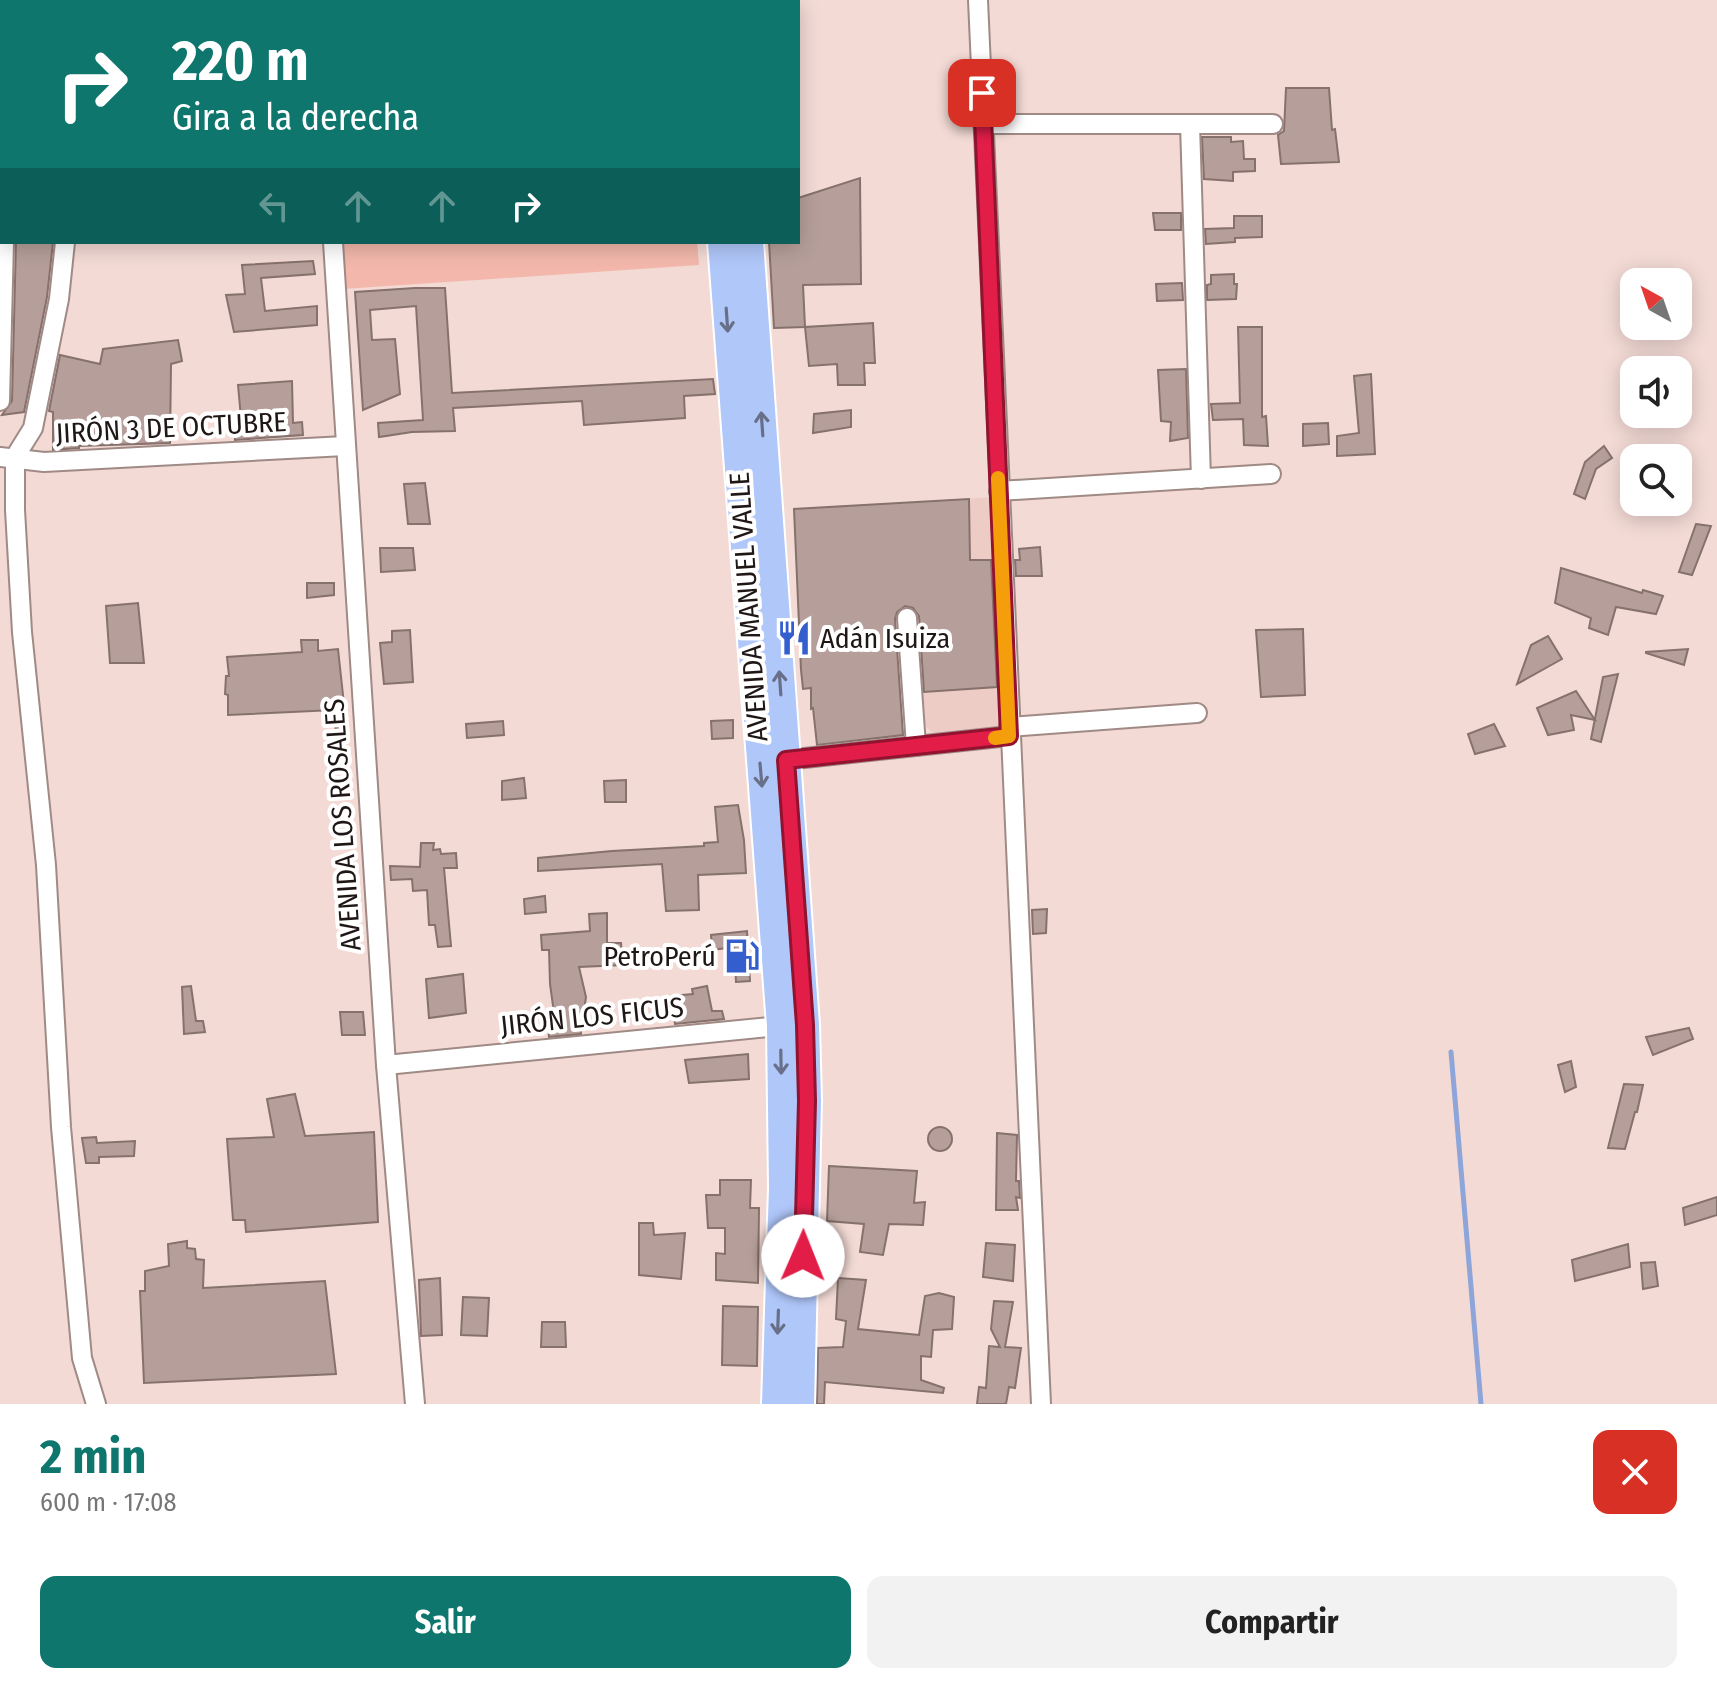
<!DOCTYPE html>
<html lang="es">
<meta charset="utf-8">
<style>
:root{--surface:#fff;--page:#f2f2f2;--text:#222;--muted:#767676;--accent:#0f766e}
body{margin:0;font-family:"Fira Sans Condensed",sans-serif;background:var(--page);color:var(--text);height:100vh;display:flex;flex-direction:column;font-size:30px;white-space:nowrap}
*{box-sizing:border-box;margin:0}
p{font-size:26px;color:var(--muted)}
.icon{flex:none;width:44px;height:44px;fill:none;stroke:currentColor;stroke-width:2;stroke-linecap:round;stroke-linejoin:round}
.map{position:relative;height:1404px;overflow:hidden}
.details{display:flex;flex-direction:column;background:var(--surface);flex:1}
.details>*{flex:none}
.top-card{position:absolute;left:0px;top:0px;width:800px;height:244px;box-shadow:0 4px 20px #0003;background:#0f766e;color:#fff;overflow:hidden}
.needle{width:52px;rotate:320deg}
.buttons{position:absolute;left:1620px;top:268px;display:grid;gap:16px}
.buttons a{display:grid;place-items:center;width:72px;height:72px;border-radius:16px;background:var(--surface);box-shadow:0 4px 20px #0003;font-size:40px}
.pin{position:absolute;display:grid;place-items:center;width:68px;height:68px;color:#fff;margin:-34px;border-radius:16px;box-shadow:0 4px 12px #0006}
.me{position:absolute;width:88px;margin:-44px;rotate:1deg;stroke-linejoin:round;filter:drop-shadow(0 0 6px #0008)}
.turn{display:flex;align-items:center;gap:28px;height:168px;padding:0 40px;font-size:36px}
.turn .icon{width:104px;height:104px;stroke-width:2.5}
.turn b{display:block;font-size:56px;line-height:68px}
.lanes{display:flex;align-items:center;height:76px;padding:0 40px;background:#0003;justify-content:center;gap:40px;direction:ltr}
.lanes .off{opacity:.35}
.round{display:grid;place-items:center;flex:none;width:84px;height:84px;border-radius:16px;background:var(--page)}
.head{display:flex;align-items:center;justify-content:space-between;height:136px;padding:0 40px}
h1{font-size:48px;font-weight:700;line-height:60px;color:var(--accent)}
.primary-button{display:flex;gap:16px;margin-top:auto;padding:16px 40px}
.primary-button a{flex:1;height:92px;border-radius:16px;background:var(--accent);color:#fff;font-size:32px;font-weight:700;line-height:92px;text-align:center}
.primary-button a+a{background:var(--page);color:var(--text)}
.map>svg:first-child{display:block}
</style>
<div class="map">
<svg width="1717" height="1404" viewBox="0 0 1717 1404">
<rect width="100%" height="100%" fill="#f3dad5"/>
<path fill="#edccc5" d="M993 497 1004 726 934 734 922 723 919 658 963 655 961 605 903 608 899 566 796 575 794 510Z"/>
<path fill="#f3b8ab" d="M340 242H697L699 265 343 289Z"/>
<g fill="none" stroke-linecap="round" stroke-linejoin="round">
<path stroke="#8da5d9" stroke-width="5" d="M1451 1052 1481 1404"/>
</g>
<g fill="#b69f9a" stroke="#86716c" stroke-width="2">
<path d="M1286 88H1329L1332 130 1335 129 1339 162 1281 164 1278 135 1284 131Z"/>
<path d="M1202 137H1231V142L1243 141 1244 159H1255V171L1233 172V181L1204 179Z"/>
<path d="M860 178 861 284 803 285 805 327 774 328 769 242H798V198Z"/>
<path d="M1153 213H1181V230H1155Z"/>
<path d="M1234 216H1262V237L1235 238V242L1206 244 1205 229 1234 228Z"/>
<path d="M16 242H53L47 297 24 412 2 415 12 401Z"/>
<path d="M313 261 315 274 261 278 265 311 317 306V325L234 332 226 295 245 294 242 265Z"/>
<path d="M1234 274V284H1237L1236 299 1207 300V285L1211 284V275Z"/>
<path d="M1182 283 1183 300 1157 301 1156 284Z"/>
<path d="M415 288H445L452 393 713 379 715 394 684 396 685 418 584 425 582 401 453 408 455 431 412 432 379 437 378 423 423 420 416 306 370 310 372 340 395 339 400 394 363 410 355 292Z"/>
<path d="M873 323 875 363H864L865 385H838L837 364 809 366 805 327Z"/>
<path d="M1238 327H1262V417L1266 416 1268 446 1244 445 1243 419 1213 420 1211 404 1240 403Z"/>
<path d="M178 340 182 361 171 364 170 443 79 446V448L53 450V412L49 411 60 355 100 364 103 349Z"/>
<path d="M1186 369 1188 438 1170 441 1171 422 1161 421 1158 370Z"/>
<path d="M1371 374 1375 454 1337 456V436L1359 433 1354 376Z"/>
<path d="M292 381 293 423 302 422 303 435 235 440 234 429H242L238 385Z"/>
<path d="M851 410V427L813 433 814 414Z"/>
<path d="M1328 423 1329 444 1303 446V424Z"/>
<path d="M1604 446 1612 458 1596 469 1585 499 1574 494 1585 462Z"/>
<path d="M425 483 430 524H408L404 484Z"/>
<path d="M969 499 970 560H991L997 687 924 692 919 616 913 608 905 606 897 612 895 619 903 735 817 745 813 708 811 709V688L803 689 801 670 794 509Z"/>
<path d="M1696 524 1711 526 1692 575 1679 572Z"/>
<path d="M1040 547 1042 576H1016L1015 560H1020L1019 549Z"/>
<path d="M380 548H413L415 570 381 572Z"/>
<path d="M1561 568 1642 593 1643 590 1663 596 1656 614 1616 607 1608 635 1589 628 1591 618 1555 603Z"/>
<path d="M307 583H334V595L307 598Z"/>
<path d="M138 603 144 663H110L106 606Z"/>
<path d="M1303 629 1305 695 1261 697 1256 630Z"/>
<path d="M410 630 413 682 384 684 380 643 392 642V631Z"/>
<path d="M1548 636 1562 659 1517 684 1531 645Z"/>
<path d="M301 640H318V651L338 649 347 732 336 733 334 710 228 715V695L225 694 226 676H229L227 657 302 652Z"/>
<path d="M1688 649 1684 665 1646 653V652Z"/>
<path d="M1618 674 1601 742 1591 739 1603 677Z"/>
<path d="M1576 691 1595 720 1571 715 1574 730 1548 735 1537 708Z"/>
<path d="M733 720V738L712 739 711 721Z"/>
<path d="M503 721 504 735 467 738 466 724Z"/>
<path d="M1494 724 1505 746 1475 754 1468 734Z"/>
<path d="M524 778 526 798 502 800V781Z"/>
<path d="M626 780V802H605L604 781Z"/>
<path d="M738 805 744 840 746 873 698 875 699 910 666 911 662 864 538 871V858L612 851 704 846V843L718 842 715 807Z"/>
<path d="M421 843H434L433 850 440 849 441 854 456 853 457 868H444L451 946 438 947 435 925H429L427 890 413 891 412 879 391 880 390 866 420 867Z"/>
<path d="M545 896 546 912 525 914 524 899Z"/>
<path d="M1047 909 1046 933 1033 934 1032 910Z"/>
<path d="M607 913V943H621L623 965 579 967 586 997 584 1011 580 1012 581 1034 549 1037 548 1021 555 1020 550 984 549 950H542L541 935 590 931 589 914Z"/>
<path d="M747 931 750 981 736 982 734 947 712 950 711 935Z"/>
<path d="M463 974 466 1013 429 1018 426 979Z"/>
<path d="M191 986 196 1021H203L205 1032 184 1034 182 987Z"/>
<path d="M707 986 712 1011H722L724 1019 675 1024 671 996 693 994 692 989Z"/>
<path d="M340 1012H363L365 1035H342Z"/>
<path d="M1689 1028 1693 1039 1653 1055 1646 1037Z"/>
<path d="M748 1054 749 1079 689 1083 685 1060Z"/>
<path d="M1571 1061 1576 1087 1565 1092 1558 1065Z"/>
<path d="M1624 1084 1643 1085 1637 1112H1635L1625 1149 1608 1148Z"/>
<path d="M295 1094 305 1136 374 1132 378 1222 246 1232 245 1220H233L227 1139 274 1137 267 1099Z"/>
<circle cx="940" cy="1139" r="12"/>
<path d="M997 1133 1017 1135 1016 1181H1019L1020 1198 1016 1197 1018 1210H996Z"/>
<path d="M96 1137 97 1143 135 1141 134 1156 99 1157V1163H86L82 1138Z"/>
<path d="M829 1166 917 1171 914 1203 925 1202 923 1225 889 1224 883 1255 860 1252 864 1224 827 1221Z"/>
<path d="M720 1180H751L750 1208H759L758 1283 716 1280V1253L725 1254V1228H708L706 1195H720Z"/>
<path d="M1717 1197V1215L1685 1225 1683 1208Z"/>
<path d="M639 1223H653L654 1235 685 1233 681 1279 639 1275Z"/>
<path d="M187 1241V1248L195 1249 196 1259 204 1260 203 1288 325 1281 336 1374 144 1383 140 1291H145V1271L169 1266 168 1244Z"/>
<path d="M986 1243 1015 1245 1013 1281 983 1277Z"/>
<path d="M1628 1244 1630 1267 1575 1281 1572 1260Z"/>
<path d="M1655 1262 1658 1286 1643 1289 1641 1263Z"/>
<path d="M440 1278 442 1335 421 1336 419 1280Z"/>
<path d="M838 1278 866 1280 858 1329 919 1335 925 1296 939 1293 954 1297 952 1329 933 1330 931 1357 921 1356V1380L944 1388 943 1393 825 1382 824 1404H817L818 1348 843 1347 846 1321 836 1319Z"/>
<path d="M463 1297 489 1298 487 1336 461 1335Z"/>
<path d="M994 1301 1013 1302 1005 1347 1021 1348 1015 1388 1009 1387 1006 1404H977L979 1387 986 1388 989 1346 1000 1347 991 1329Z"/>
<path d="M723 1306 758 1307 757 1366 722 1365Z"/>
<path d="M542 1322H565L566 1347H541Z"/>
</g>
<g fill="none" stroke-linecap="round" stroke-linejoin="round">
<g stroke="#a08a85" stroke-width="22">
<g id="minor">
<path d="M67 0 68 2"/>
<path d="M319 0V2"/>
<path d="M978 0 1041 1404"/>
<path d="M0 24H2"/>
<path d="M983 124H1273"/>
<path d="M1190 124 1201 479"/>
<path d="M0 158H2"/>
<path d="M65 242 59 299 33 428 15 457V510L22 632 46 865 61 1127 82 1358 96 1404"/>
<path d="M333 242 386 1065 415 1404"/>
<path d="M0 401 4 242"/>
<path d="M0 457 44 462 345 446"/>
<path d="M999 491 1271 474"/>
<path d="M907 618 916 746"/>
<path d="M1009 727 1197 713"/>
<path d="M786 760 1009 736"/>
<path d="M386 1065 789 1025"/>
</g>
</g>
<g stroke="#fff" stroke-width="32">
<g id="primary">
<path d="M706 0V2"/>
<path d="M732 0V2"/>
<path d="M722 242 781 1025 783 1188 776 1404"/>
<path d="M749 242 805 1025 807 1101 800 1404"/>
</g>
</g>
<use href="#minor" stroke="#fff" stroke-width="18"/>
<use href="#primary" stroke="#b0c7fa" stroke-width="28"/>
</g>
<defs><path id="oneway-shaft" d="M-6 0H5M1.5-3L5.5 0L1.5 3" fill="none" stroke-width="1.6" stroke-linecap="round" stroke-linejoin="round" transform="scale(2)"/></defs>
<g stroke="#686f88">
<use href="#oneway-shaft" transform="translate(727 320) rotate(86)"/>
<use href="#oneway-shaft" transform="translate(762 424) rotate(-94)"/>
<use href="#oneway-shaft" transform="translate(780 683) rotate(-94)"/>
<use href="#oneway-shaft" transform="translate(761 775) rotate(85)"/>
<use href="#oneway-shaft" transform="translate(781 1062) rotate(89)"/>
<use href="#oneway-shaft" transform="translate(778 1322) rotate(92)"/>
</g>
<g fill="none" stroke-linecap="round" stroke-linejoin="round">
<g stroke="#92132f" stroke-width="20">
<path id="route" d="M803 1256 807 1101 805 1025 786 760 1009 736 982 93"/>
</g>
<use href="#route" stroke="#e11d48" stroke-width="14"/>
<path stroke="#f59e0b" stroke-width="14" d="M995 738 1009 736 998 478"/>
</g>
<defs>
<g id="restaurant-bare" transform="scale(2.76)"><path d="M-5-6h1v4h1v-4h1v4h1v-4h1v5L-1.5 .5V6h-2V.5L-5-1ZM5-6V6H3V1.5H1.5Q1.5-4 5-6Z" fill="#345dcd" stroke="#fff" stroke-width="2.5" paint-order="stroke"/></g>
<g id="fuel-bare" transform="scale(2.76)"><path d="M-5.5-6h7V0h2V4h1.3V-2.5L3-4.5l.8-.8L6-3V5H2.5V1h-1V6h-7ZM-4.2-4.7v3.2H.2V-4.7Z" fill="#345dcd" stroke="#fff" stroke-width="2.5" paint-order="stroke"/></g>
</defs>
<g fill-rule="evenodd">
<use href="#restaurant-bare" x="794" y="638"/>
<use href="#fuel-bare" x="742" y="956"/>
</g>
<g text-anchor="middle" stroke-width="8" stroke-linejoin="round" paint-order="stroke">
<g font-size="28" fill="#1f1715" stroke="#fff">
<text transform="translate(171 427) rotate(-3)" y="10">JIRÓN 3 DE OCTUBRE</text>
<text transform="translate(748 607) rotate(-94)" y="10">AVENIDA MANUEL VALLE</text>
<text transform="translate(342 825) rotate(-94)" y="10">AVENIDA LOS ROSALES</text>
<text transform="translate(592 1016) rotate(-6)" y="10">JIRÓN LOS FICUS</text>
</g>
<g font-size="28" fill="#1f1715" stroke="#fff" text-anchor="start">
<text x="820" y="648">Adán Isuiza</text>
<text x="716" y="966" text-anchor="end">PetroPerú</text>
</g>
</g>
</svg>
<div class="buttons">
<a><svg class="needle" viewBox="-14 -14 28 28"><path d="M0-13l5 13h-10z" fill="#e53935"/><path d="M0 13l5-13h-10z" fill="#767676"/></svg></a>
<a><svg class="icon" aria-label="sound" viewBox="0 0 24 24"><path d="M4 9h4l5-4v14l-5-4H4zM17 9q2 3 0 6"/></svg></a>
<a><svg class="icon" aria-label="search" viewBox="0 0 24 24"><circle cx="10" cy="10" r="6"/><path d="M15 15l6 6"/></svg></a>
</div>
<div class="pin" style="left:982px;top:93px;background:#d93025"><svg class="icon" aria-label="arrive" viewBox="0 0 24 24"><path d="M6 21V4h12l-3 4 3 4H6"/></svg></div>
<svg class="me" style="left:803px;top:1256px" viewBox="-20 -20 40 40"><circle r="19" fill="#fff"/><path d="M0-13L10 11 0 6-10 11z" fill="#e11d48"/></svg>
<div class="top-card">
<div class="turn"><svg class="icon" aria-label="right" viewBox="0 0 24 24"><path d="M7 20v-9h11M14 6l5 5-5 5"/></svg><div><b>220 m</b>Gira a la derecha</div></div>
<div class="lanes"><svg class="icon off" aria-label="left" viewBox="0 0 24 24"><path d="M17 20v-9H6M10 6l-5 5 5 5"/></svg><svg class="icon off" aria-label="ahead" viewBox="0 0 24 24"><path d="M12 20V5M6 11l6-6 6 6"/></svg><svg class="icon off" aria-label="ahead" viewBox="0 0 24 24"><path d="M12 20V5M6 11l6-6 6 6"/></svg><svg class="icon" aria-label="right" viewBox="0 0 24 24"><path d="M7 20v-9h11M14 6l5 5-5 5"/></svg></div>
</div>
</div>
<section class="details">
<div class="head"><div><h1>2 min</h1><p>600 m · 17:08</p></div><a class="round" style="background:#d93025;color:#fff"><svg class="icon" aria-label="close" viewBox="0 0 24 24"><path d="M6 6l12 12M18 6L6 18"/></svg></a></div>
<div class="primary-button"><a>Salir</a><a>Compartir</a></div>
</section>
